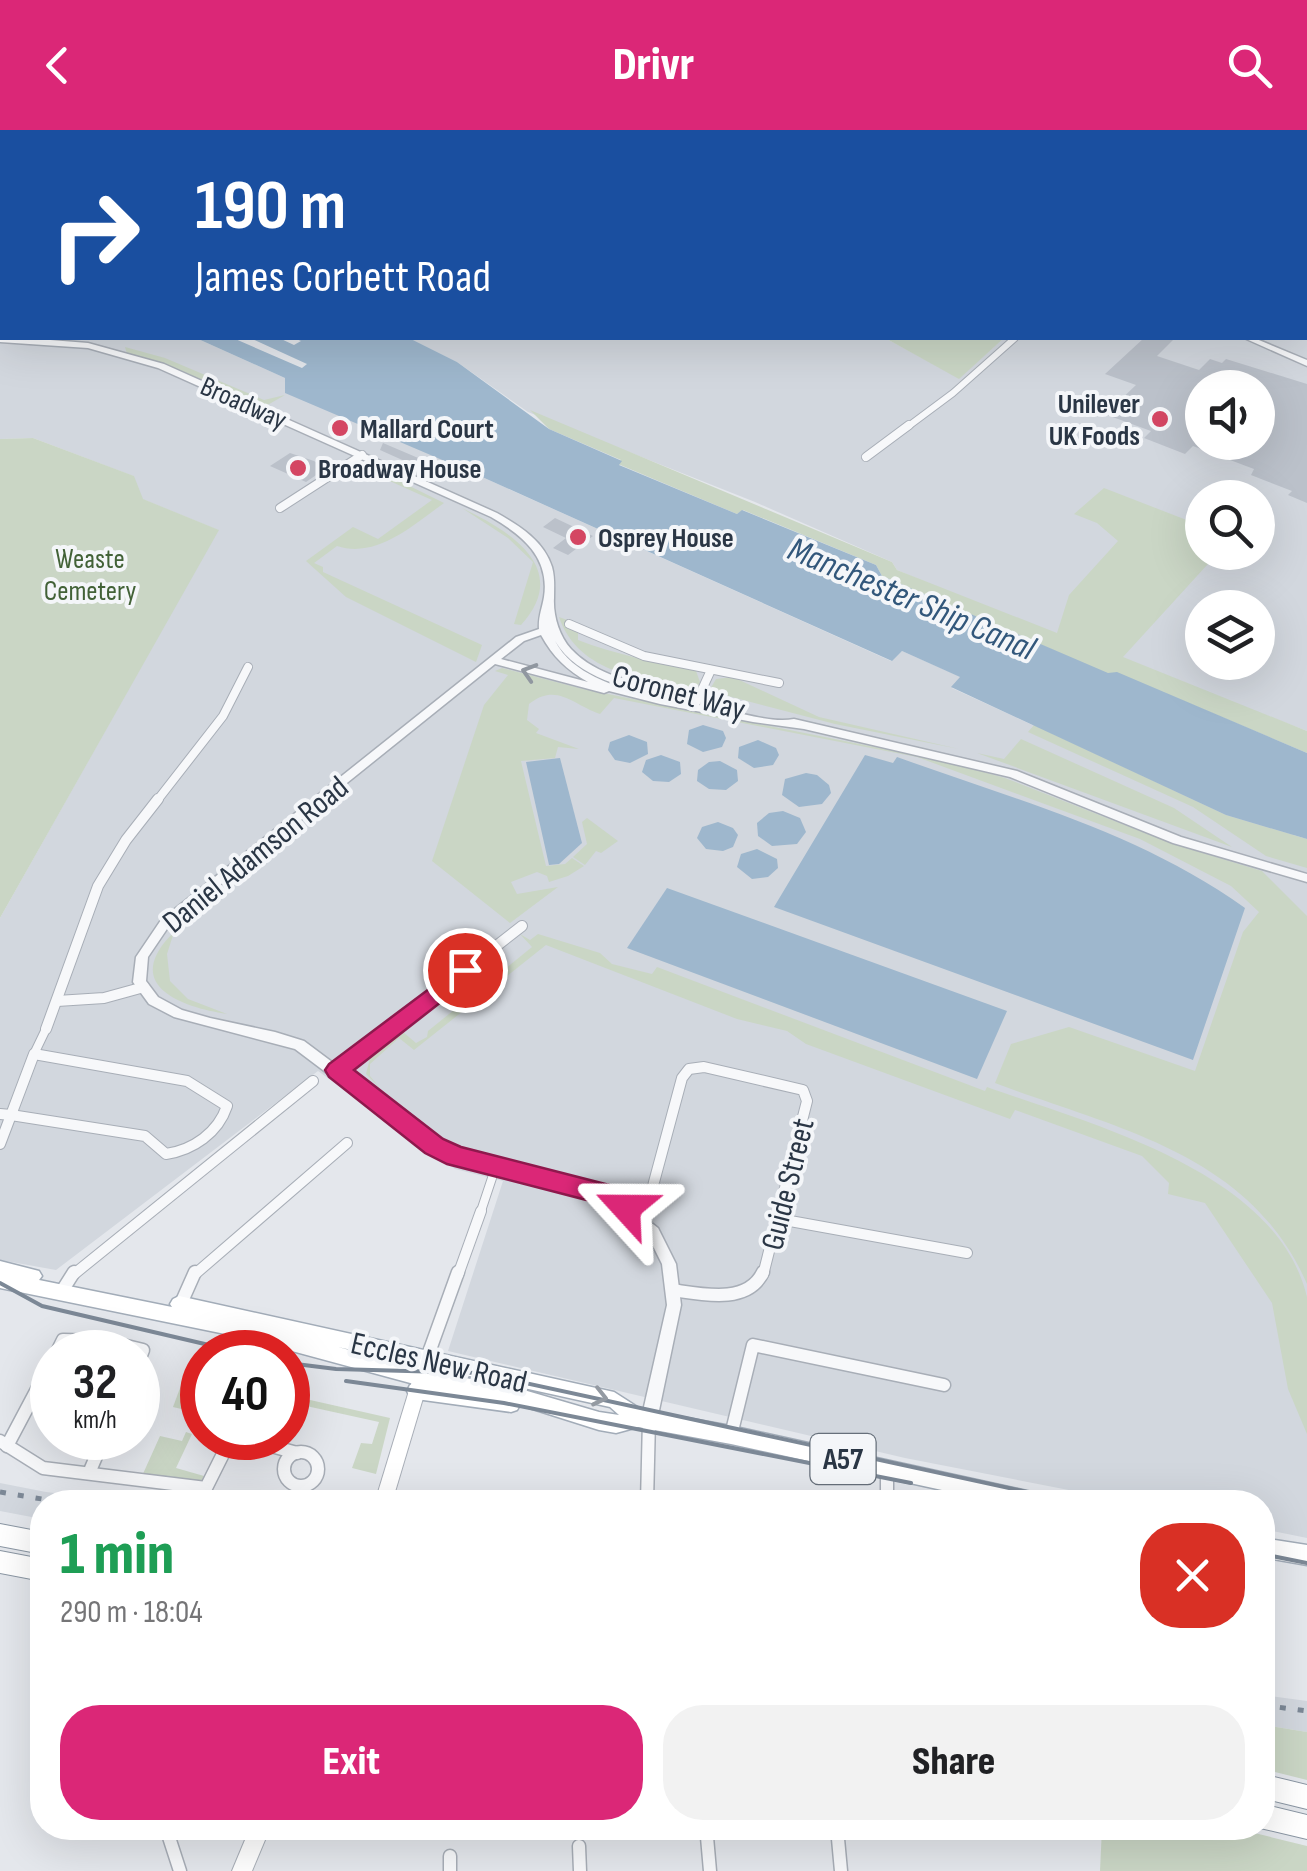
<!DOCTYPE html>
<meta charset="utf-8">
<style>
:root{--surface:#fff;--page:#f2f2f2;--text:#202124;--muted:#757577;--accent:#db2777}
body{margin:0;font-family:"Sofia Sans Condensed",sans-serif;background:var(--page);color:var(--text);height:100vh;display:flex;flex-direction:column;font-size:38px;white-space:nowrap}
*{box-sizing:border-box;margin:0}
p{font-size:32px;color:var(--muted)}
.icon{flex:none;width:55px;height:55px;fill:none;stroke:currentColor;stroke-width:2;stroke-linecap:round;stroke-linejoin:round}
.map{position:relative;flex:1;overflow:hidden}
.details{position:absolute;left:30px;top:1360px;width:1245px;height:350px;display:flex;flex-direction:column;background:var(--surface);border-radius:40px;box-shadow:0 10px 40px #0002}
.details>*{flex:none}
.top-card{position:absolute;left:0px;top:0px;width:1308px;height:210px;box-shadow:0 10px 40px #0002;background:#1a4fa0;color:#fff;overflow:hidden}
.controls{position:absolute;left:1185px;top:240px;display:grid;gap:20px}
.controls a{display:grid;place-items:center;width:90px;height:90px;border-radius:50%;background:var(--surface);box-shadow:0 10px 40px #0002;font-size:50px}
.speed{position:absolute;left:30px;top:1200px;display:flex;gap:20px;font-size:50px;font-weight:700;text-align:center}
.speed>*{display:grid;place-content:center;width:130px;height:130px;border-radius:50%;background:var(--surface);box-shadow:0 10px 40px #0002;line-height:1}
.speed small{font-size:25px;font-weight:400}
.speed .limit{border:15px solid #d22;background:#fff;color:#111}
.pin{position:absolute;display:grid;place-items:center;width:85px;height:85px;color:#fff;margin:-42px;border:5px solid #fff;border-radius:50%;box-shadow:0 2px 10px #0007}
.me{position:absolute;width:110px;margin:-55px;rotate:294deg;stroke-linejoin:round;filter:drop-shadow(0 0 8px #0008)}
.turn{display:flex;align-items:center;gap:35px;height:210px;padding:0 30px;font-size:45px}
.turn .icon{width:130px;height:130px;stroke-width:2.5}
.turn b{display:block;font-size:70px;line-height:85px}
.round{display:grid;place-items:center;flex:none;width:105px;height:105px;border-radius:40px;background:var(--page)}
.head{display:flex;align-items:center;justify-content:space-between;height:170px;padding:0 30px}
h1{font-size:60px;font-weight:800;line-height:75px;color:#1e9e55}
.button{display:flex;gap:20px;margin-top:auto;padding:20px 30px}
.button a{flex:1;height:115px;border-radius:40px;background:var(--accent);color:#fff;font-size:40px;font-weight:800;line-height:115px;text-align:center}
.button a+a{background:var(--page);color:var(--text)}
header{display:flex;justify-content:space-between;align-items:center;height:130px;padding:0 30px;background:var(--accent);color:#fff;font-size:45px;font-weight:800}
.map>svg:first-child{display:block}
</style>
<header><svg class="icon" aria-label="back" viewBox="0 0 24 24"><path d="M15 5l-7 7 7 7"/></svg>Drivr<svg class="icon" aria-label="search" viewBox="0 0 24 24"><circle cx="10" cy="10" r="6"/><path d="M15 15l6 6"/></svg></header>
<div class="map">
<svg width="1307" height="1741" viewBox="0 0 1307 1741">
<rect width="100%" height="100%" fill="#e4e7ec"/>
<g fill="#d2d7de" fill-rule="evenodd">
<path d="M0 0H1307V601L975 473 897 440 892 432 755 372 528 282 457 232 409 208H885L959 248 1004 208H1305V2H2V55ZM1202 258H1258V312H1202ZM1202 368H1258V422H1202ZM1202 478H1258V532H1202Z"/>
<path d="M0 202 2 208H196L285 248 345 287 455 335 454 342H471L891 531 902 521 961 547 952 558 1050 603 1196 669 1293 703V707L1307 709V1408L1263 1399 1262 1372H1130L905 1328 448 1221 503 1051 455 1039 318 941 56 1140 0 1130V788L218 400 142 369 133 346 33 308 0 309Z"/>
<path d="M0 1353 46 1362 127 1372H42V1389L0 1381Z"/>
<path d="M1262 1565 1307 1571V1602L1263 1595Z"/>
</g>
<g fill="#cad6c5">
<path d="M885 208H1004L959 249Z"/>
<path d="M125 217 165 228 264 270 285 265 264 277 176 239 127 224Z"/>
<path d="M530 280 892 432 897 440 1057 503 1069 465 1118 411 1097 393 1074 384 1104 358 1202 396V422L1218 423 1123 527 1307 601V623L1117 543 1108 544 882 446 876 435 743 380 737 384 618 334 621 330 549 299Z"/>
<path d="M33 308 134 346 143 369 219 400 0 788V309Z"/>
<path d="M363 333 444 373C413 395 377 429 337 416L314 433 323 437V442L482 515 476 532 346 467 306 431 353 397 378 409 432 370 354 335Z"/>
<path d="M462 378C508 400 573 438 521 495L514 494 533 432 508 408Z"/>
<path d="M559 487 570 491 565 495 578 503V510C613 524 656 532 696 541L700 552 696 559C645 549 579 545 559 487Z"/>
<path d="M502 538 583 559 940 630 1005 648 1173 714 1262 741 1307 786V1154C1250 1023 1117 999 995 953L1011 914 1069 897 1195 941 1243 802 1259 782 1231 756 1140 709 917 627 614 568 600 584C573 575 557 552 529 574L527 590 539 599 536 603 579 619 558 617 555 628 521 631 546 736 565 734 572 728 584 736 568 746 549 752 547 746 537 742 511 752 517 764 558 757 510 793 432 731 484 575 508 545 495 541Z"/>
<path d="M733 547 819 587 959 619 835 594 709 561 716 549Z"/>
<path d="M1034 595 1226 685 1307 709V738L1266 726 1193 677 1028 602Z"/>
<path d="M1021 609 1174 678 1232 717 977 623 1004 629Z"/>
<path d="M587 688 618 711 601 723 596 721 585 735 573 727 587 714 582 692Z"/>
<path d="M174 802 167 824 170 851 188 869 227 884C181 877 120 855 174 802Z"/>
<path d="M520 804 530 810 538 804 600 823 612 834 652 844 657 837 985 961 987 957C1092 995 1277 1041 1307 1167 1307 1178 1307 1193 1307 1205 1307 1238 1307 1271 1307 1304L1288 1259 1272 1173 1205 1073 1168 1064 1169 1053 1142 1026 1015 980 1010 989 806 914 787 901 737 889 546 815 414 920 399 908 370 934V946L380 958 366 944 370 928 403 902 416 913 427 907 428 901 532 817Z"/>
<path d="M186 1242 202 1246V1278L197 1292 191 1291 194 1282 173 1277Z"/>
<path d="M288 1265 390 1288 376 1344 352 1338 361 1313 372 1314 379 1292 288 1272Z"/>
<path d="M186 1302 192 1304 176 1338 204 1346 201 1354 142 1346 160 1306 182 1311Z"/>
<path d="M1263 1595 1307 1602V1650L1263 1639Z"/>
<path d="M1102 1698H1234L1307 1716V1741H1100Z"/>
</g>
<g fill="#9eb7cd">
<path d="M196 208H233L302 238 307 234 250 208H279L294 215 301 211 294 208H409L457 232 549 299 622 331 619 335 737 384 742 380 876 435 882 446 1108 543 1117 542 1307 623V709L1226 685 951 557 960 547 902 521 892 531 471 342H454V335L285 263V248Z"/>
<path d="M703 595 723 601 726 608 722 617 703 622 687 614 689 600Z"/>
<path d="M629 605 647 612 648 624 630 633 615 630 608 620 610 612Z"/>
<path d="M758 610 776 618 779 625 773 635 754 638 738 628 739 617Z"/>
<path d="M661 625 680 632 681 644 669 652 653 651 642 642 646 630Z"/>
<path d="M865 625 893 633 897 627C1016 670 1141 703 1245 778L1193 930 774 777Z"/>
<path d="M560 628 582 713 559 734 549 735 526 632Z"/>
<path d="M720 631 737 640 738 651 726 660 709 659 697 651 698 640 709 632Z"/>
<path d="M806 643 817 645 829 655 831 663 822 674 799 677 782 665 785 649Z"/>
<path d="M783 681 800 688 806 702 797 714 772 716 758 706 757 693 769 683Z"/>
<path d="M718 692 733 698 738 705 733 717 723 721 706 719 697 708 702 697Z"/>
<path d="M757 719 777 729 778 738 768 747 752 749 737 737 741 724Z"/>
<path d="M667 758 1007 881 977 949 627 818Z"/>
</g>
<g fill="#bbc1ca" fill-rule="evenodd">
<path d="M1144 208H1175L1157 226 1199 240 1210 229 1222 233 1226 229 1307 254V373L1288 365 1292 361 1251 345 1254 339 1193 316 1185 324 1144 308 1151 301 1096 281 1106 272 1115 275 1136 255 1105 244ZM1202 258H1258V312H1202Z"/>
<path d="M383 313 437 336 446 340 438 346 380 320Z"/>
<path d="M290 323 314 331 325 339 306 352 270 336Z"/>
<path d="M555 388 593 406 568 425 553 418 566 408 543 397Z"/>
</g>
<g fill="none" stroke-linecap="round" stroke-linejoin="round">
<g stroke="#a8aeb7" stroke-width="10">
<g id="pedestrian">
<path d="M34 924 46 899"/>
<path d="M481 1081 495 1039"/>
</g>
</g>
<g stroke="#a8aeb7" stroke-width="8">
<g id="minor-far3">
<path d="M381 0 395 2"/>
<path d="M684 2 689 0"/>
<path d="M906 298 953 263 1015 208"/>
</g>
</g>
<g stroke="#a8aeb7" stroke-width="10">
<g id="minor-far2">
<path d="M866 327 909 295"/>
<path d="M280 378 362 325"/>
<path d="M569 494 644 526 779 553"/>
<path d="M694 577 711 540"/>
<path d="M156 672 223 586 248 537"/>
</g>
</g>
<g stroke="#a8aeb7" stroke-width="12">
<g id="minor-far1">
<path d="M57 871 104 868 144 857"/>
<path d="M46 899 98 756 126 710 158 669"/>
<path d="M34 924 187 951 227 976C218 1003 193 1020 166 1024L145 1006 11 985Z"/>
<path d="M337 940 522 796"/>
<path d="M0 984 11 985"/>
<path d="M0 1014 11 985"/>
<path d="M635 1086 650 1067 682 948 689 939 704 937 803 960 807 971 763 1145"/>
<path d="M779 1089 967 1123"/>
<path d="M73 1145 313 951"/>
<path d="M194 1145 347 1013"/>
<path d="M458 1145 481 1081"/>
</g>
</g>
<g stroke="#a8aeb7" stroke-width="15">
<g id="minor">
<path d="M672 1160C701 1164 748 1175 763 1142"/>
<path d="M62 1161 74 1142"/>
<path d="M179 1178 195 1142"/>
<path d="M57 1222 63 1210 106 1211 143 1220 138 1233"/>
<path d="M427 1228 458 1142"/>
<path d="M731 1305 753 1215 944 1255"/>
<path d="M0 1311 43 1338 206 1358 229 1312 246 1309 297 1323"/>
<path d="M7 1316 52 1231"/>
<circle cx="301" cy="1339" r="17"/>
<path d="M887 1339V1372"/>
<path d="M89 1343 104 1308"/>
<path d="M647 1372 649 1290"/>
<path d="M787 1372H800"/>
<path d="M166 1698 180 1741"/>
<path d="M837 1698 841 1741"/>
<path d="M707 1707 710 1741"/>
<path d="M579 1716 580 1741"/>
<path d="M450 1726V1741"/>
</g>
</g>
<g stroke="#a8aeb7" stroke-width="3">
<g id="tertiary">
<path d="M111 0H128L132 2H118Z"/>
<path d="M762 0H773L776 2H767Z"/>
<path d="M0 206 88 213 164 234 497 383C520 396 544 411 552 437 555 448 554 457 554 468 553 485 559 506 571 519 596 546 637 553 671 562L672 564 667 567C627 558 578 549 555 511 564 528 579 539 595 547 635 567 682 571 725 580 746 584 773 593 794 589L1017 641 1181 707 1307 744V752L1173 713 1010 647 804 599 753 592 660 574 609 561 604 563 495 534 169 796 148 827 146 851 158 867 182 880 210 888 275 902 304 911 439 1012 483 1030 609 1060 658 1098 676 1134 681 1175 657 1290 654 1295 649 1297 644 1295 641 1290 667 1175 662 1134 648 1106 600 1069 482 1041 429 1020 295 919 174 887 149 874 133 852 136 827 161 790 516 507 539 499C538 487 542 479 544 467 550 427 522 405 491 387L158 238 88 218 0 212ZM541 505C553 527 567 540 588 552L501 529 524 511Z"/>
<path d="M1244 208H1254L1307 230V236Z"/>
</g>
</g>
<g stroke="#a8aeb7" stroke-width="2">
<g id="secondary">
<path d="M427 1221 433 1223 435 1228 392 1372H375L419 1228 421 1223Z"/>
<path d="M250 1698H270L252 1741H232Z"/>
</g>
</g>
<g stroke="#a2acb8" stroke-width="3">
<g id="primary">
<path d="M0 1131 39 1141 42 1146 39 1150 172 1177 170 1174 173 1169 179 1166 614 1262 642 1280 731 1296 1036 1363 1043 1366 1045 1372H997L731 1314 638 1297 616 1303 599 1300 520 1275 517 1280 511 1282 416 1269 410 1267 407 1261 410 1255 414 1254 240 1207 0 1158ZM338 1217 610 1277 619 1285 599 1282 517 1258 420 1239Z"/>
<path d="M1262 1408 1307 1415V1435L1262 1427Z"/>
</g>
</g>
<g stroke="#8a96a3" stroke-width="2">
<g id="motorway">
<path d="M0 1394 42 1402V1424L0 1416Z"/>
<path d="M0 1421 42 1429V1451L0 1443Z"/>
<path d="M1262 1644 1307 1655V1679L1262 1668Z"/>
<path d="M1262 1674 1307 1685V1709L1260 1698H1262Z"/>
</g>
</g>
<use href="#pedestrian" stroke="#f7f8fa" stroke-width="8"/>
<use href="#minor-far3" stroke="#f7f8fa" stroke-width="6"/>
<use href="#minor-far2" stroke="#f7f8fa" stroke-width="8"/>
<use href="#minor-far1" stroke="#f7f8fa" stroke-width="10"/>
<use href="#minor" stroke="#f7f8fa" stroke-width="12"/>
<use href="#tertiary" fill="#f7f8fa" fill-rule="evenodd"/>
<use href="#secondary" fill="#fff" fill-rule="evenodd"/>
<use href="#primary" fill="#fff" fill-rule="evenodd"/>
<use href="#motorway" fill="#fff" fill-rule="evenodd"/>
<g stroke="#7c8896" stroke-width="4">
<path d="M0 1153 42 1176 239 1222"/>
<path d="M288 1233 336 1239 479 1243 1073 1372"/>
<path d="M346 1251 504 1273 911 1353"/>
<path d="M1262 1424 1307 1433"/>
</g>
<g stroke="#7c8896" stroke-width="5" stroke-dasharray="6 12" stroke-linecap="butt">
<path d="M0 1362 60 1372"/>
<path d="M1262 1575 1307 1581"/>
</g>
</g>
<defs><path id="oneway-chevron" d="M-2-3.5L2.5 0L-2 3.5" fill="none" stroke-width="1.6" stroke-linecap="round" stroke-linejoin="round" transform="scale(2.5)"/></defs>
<use stroke="#9097a0" href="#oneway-chevron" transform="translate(529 542) rotate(-163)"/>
<use stroke="#949aa2" href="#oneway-chevron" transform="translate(600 1267) rotate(13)"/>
<path fill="#db2777" stroke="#8e194d" stroke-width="2.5" d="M465 832 476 840 473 847 354 940 443 1009 461 1017 613 1056 635 1071 638 1078 635 1086 626 1089 598 1073 447 1034 425 1023 329 947 325 940 329 934Z"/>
<g fill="#d44663" stroke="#f4f6f9" stroke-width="4">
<circle cx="1160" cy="289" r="10"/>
<circle cx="340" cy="298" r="10"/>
<circle cx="298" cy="338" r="10"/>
<circle cx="578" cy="407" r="10"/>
</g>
<g text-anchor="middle" stroke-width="8" stroke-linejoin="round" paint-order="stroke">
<g font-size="28" fill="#2a3645" stroke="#f4f6f9">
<text transform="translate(244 272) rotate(24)" y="10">Broadway</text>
</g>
<g font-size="28" font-weight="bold" fill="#2a3645" stroke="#f4f6f9" text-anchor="start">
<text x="1140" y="283" text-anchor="end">Unilever<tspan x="1140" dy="32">UK Foods</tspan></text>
<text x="360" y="308">Mallard Court</text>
<text x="318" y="348">Broadway House</text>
<text x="598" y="417">Osprey House</text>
</g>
<g font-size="28" fill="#426237" stroke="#f4f6f9">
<text x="90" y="438">Weaste<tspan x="90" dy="32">Cemetery</tspan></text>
</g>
<rect fill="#f4f6f9" stroke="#67707b" stroke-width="2.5" x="810.5" y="1304" width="65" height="50" rx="8"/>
<g font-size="30" font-weight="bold" fill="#2a3645">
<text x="843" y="1339">A57</text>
</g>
<g font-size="32" fill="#2a3645" stroke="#f4f6f9">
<text transform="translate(679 562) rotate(15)" y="11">Coronet Way</text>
<text transform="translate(255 724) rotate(-39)" y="11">Daniel Adamson Road</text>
<text transform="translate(787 1054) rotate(-76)" y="11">Guide Street</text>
<text transform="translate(439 1232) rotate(13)" y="11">Eccles New Road</text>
</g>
<g font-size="35" font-style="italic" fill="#32577b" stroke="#f4f6f9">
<text transform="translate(912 468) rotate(23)" y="12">Manchester Ship Canal</text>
</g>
</g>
</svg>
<div class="controls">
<a><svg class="icon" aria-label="sound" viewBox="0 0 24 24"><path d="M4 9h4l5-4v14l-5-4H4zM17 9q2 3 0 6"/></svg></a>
<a><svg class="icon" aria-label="search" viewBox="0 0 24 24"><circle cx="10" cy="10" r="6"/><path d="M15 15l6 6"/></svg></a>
<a><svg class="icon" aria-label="layers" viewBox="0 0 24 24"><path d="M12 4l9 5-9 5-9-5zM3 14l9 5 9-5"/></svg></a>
</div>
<div class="speed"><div>32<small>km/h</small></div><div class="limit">40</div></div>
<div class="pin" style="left:465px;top:840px;background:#d93025"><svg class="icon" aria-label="arrive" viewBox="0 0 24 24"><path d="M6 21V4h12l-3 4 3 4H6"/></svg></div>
<svg class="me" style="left:626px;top:1078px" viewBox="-20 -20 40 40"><path d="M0-17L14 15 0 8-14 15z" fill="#db2777" stroke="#fff" stroke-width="4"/></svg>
<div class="top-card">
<div class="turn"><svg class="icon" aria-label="right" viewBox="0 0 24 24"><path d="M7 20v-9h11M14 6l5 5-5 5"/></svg><div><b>190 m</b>James Corbett Road</div></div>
</div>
<section class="details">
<div class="head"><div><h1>1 min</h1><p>290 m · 18:04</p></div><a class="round" style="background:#d93025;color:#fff"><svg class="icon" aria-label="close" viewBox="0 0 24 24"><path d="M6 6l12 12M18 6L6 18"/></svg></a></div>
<div class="button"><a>Exit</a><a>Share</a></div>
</section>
</div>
